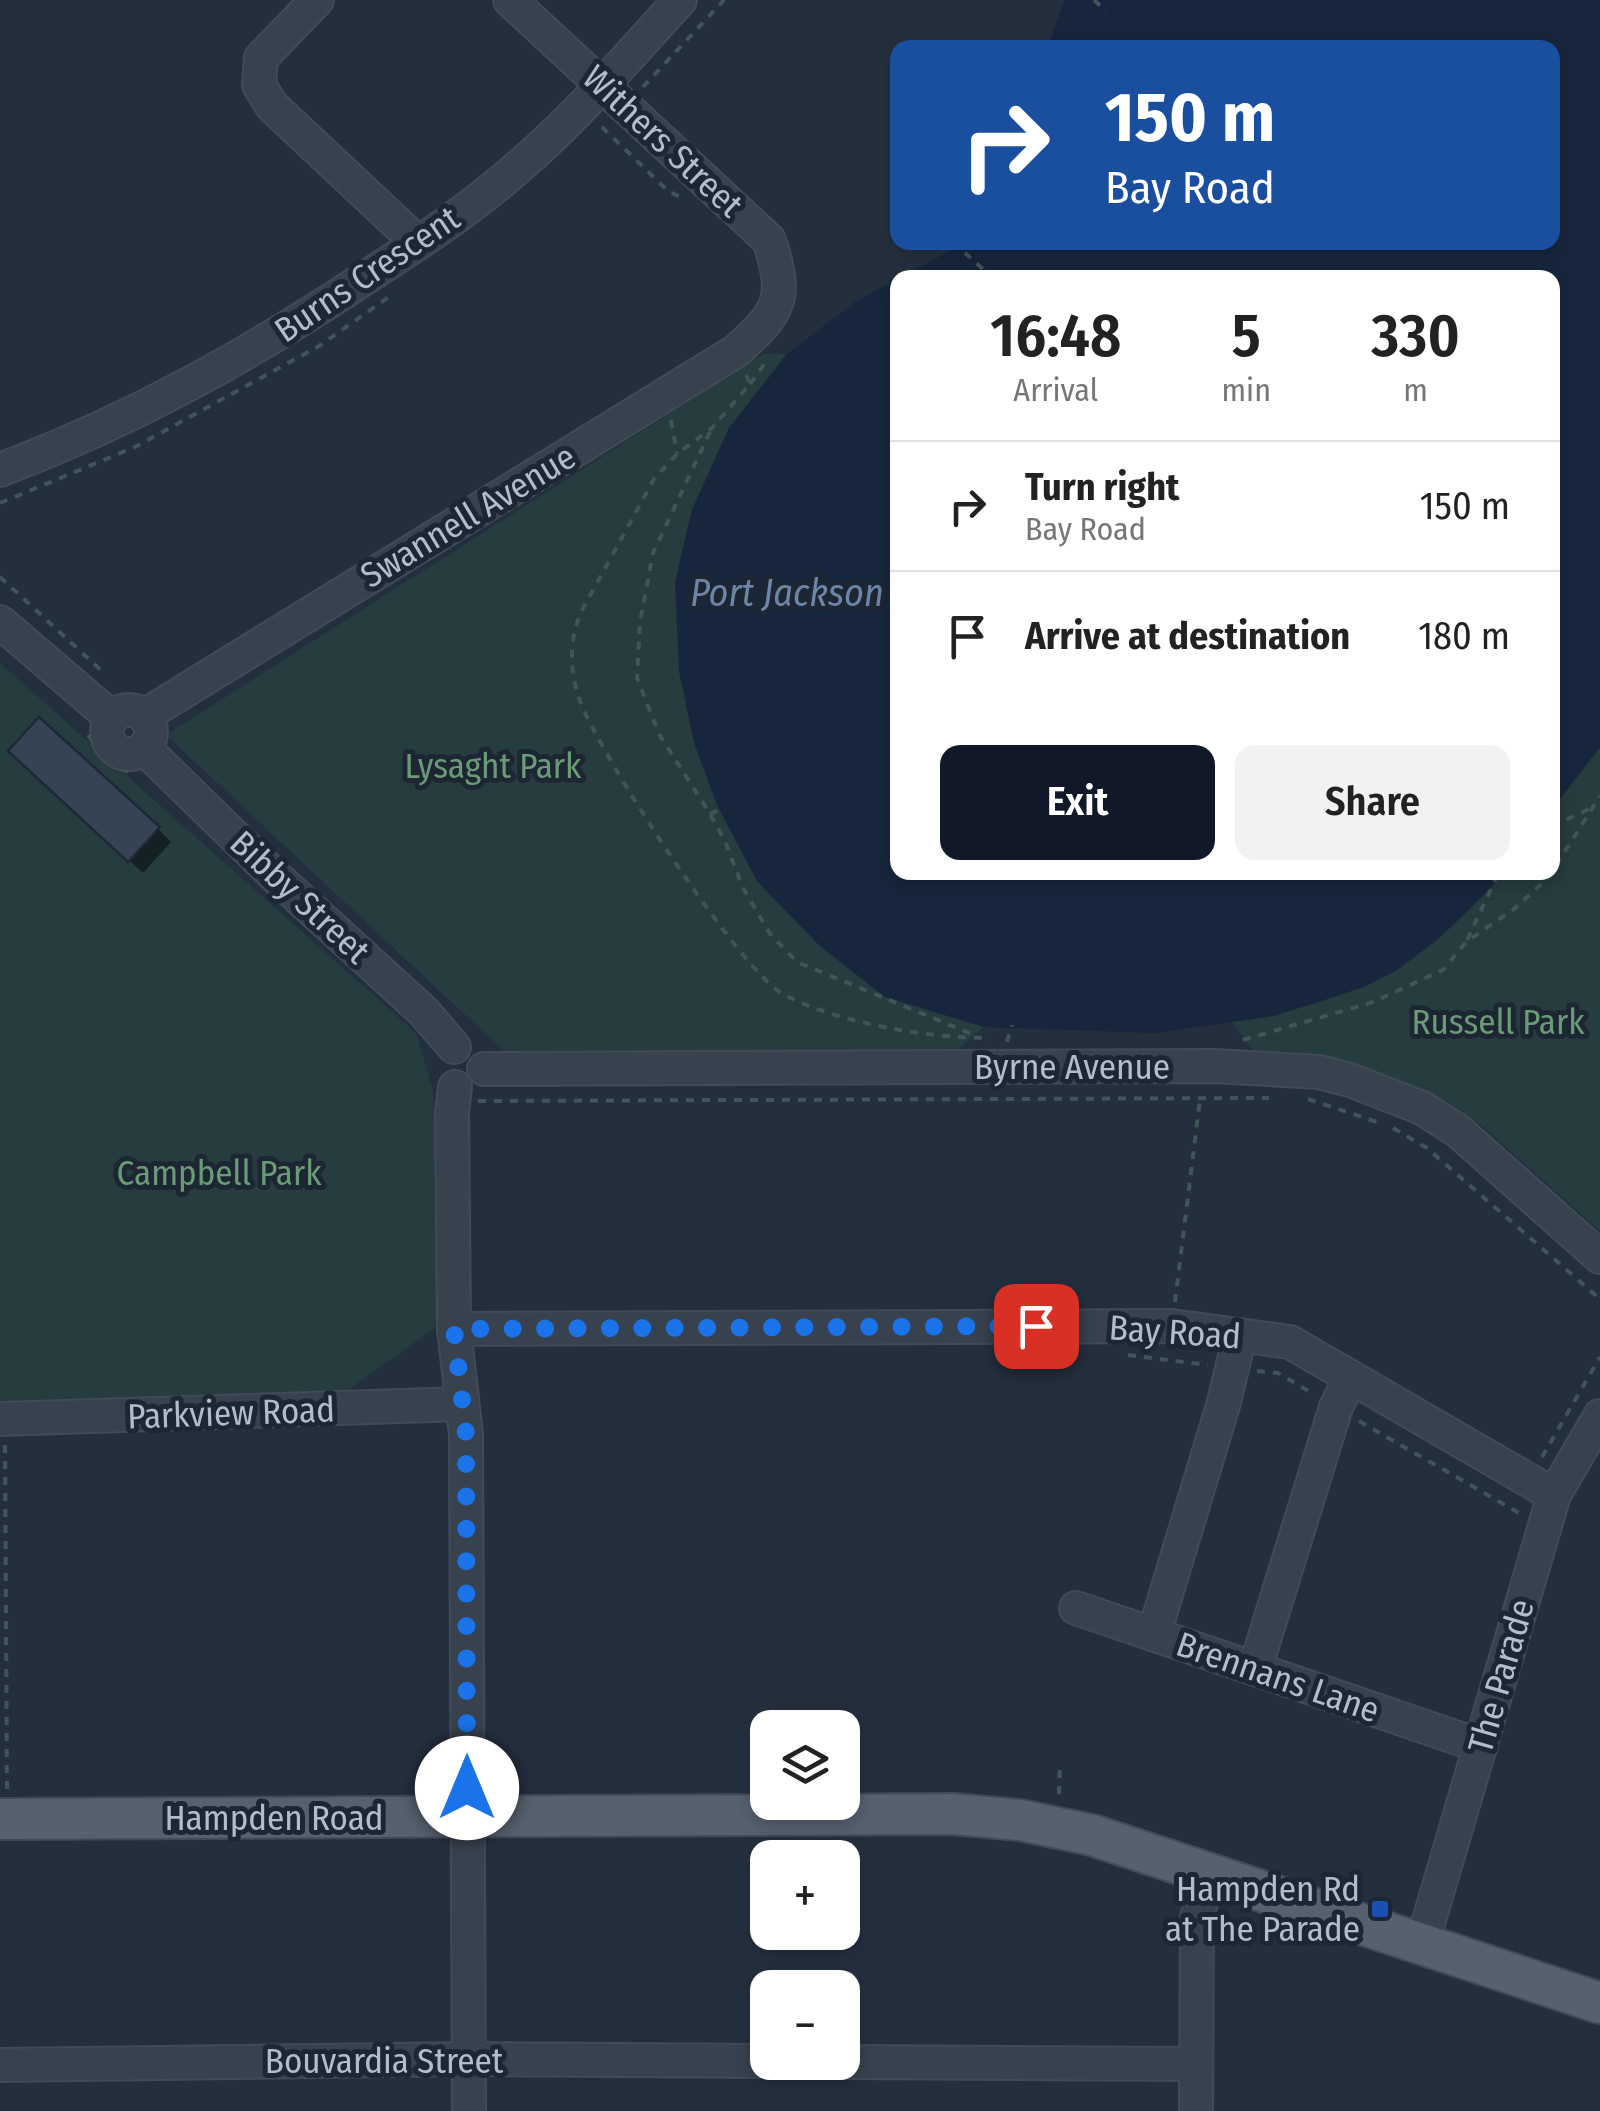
<!DOCTYPE html>
<meta charset="utf-8">
<style>
:root{--surface:#fff;--page:#f2f2f2;--text:#222;--muted:#767676;--line:#e0e0e0;--accent:#111827}
body{margin:0;font-family:"Fira Sans Condensed",sans-serif;background:var(--page);color:var(--text);height:100vh;display:flex;flex-direction:column;font-size:38px;white-space:nowrap}
*{box-sizing:border-box;margin:0}
p{font-size:32px;color:var(--muted)}
.icon{flex:none;width:55px;height:55px;fill:none;stroke:currentColor;stroke-width:2;stroke-linecap:round;stroke-linejoin:round}
.map{position:relative;flex:1;overflow:hidden}
.details{position:absolute;left:890px;top:270px;width:670px;height:610px;display:flex;flex-direction:column;background:var(--surface);border-radius:20px;box-shadow:0 5px 15px #0003}
.details>*{flex:none}
.hud{position:absolute;left:890px;top:40px;width:670px;height:210px;border-radius:20px;box-shadow:0 5px 15px #0003;background:#1a4fa0;color:#fff;overflow:hidden}
.controls{position:absolute;left:750px;top:1710px;display:grid;gap:20px}
.controls a{display:grid;place-items:center;width:110px;height:110px;border-radius:20px;background:var(--surface);box-shadow:0 5px 15px #0003;font-size:50px}
.pin{position:absolute;display:grid;place-items:center;width:85px;height:85px;color:#fff;margin:-42px;border-radius:20px;box-shadow:0 5px 15px #0006}
.me{position:absolute;width:110px;margin:-55px;rotate:0deg;stroke-linejoin:round;filter:drop-shadow(0 0 8px #0008)}
.turn{display:flex;align-items:center;gap:35px;height:210px;padding:0 50px;font-size:45px}
.turn .icon{width:130px;height:130px;stroke-width:2.5}
.turn b{display:block;font-size:70px;line-height:85px}
.eta{display:flex;justify-content:space-evenly;align-items:center;height:170px;text-align:center}
.eta b{font-size:60px;font-weight:600;line-height:70px}
.button{display:flex;gap:20px;margin-top:auto;padding:20px 50px}
.button a{flex:1;height:115px;border-radius:20px;background:var(--accent);color:#fff;font-size:40px;font-weight:600;line-height:115px;text-align:center}
.button a+a{background:var(--page);color:var(--text)}
ul{padding:0;list-style:none}
li{display:flex;align-items:center;gap:30px;height:130px;padding:0 50px;border-top:2px solid var(--line)}
li div{flex:1}
li b{display:block;font-size:38px}
li em{font-style:normal}
.map>svg:first-child{display:block}
</style>
<div class="map">
<svg width="1600" height="2111" viewBox="0 0 1600 2111">
<rect width="100%" height="100%" fill="#242f3e"/>
<g fill="#263c3f">
<path d="M763 354H787L729 428 692 510 675 583 757 881 820 946 886 997 984 1027 953 1053H506L166 735Z"/>
<path d="M0 663 416 1033 433 1091 443 1322 344 1393 0 1401Z"/>
<path d="M1600 747V1231L1480 1124 1360 1072 1256 1054 1232 1022C1353 1003 1424 965 1505 873L1552 872 1553 808Z"/>
</g>
<g fill="#17263c">
<path d="M1064 0H1600V747L1553 808 1552 278 901 277 965 243 1552 242V48L1048 47Z"/>
<path d="M897 279 898 872 1505 873 1436 941 1397 970 1364 987 1274 1016 1154 1033 984 1027 885 997 820 946 757 881 717 805 694 743 679 671 675 583 692 510 729 428 787 354 854 303Z"/>
</g>
<path fill="#0007" d="M24 764 158 829 171 842 143 873Z"/>
<path fill="#364354" stroke="#1f2835" stroke-width="2.5" d="M39 717 160 827 128 862 8 751Z"/>
<g fill="none" stroke-linecap="round" stroke-linejoin="round">
<g stroke="#414a57" stroke-width="36">
<g id="minor">
<path d="M317 0 261 58 259 85 272 106 418 243"/>
<path d="M0 470C135 419 249 355 368 276 419 243 471 209 516 169 576 118 627 58 680 0"/>
<path d="M0 622 112 718"/>
<circle cx="129" cy="732" r="22"/>
<path d="M144 716 736 351C781 311 788 298 769 240L510 0"/>
<path d="M144 748 275 876 424 1012 454 1047"/>
<path d="M484 1069 1214 1066 1319 1072 1350 1080 1422 1108 1458 1131 1600 1257"/>
<path d="M455 1087 452 1112 454 1329 466 1434 469 2111"/>
<path d="M454 1329 1172 1326 1290 1342 1554 1495"/>
<path d="M0 1419 462 1404"/>
<path d="M1076 1608 1481 1746"/>
<path d="M1154 1634 1224 1402 1240 1335"/>
<path d="M1255 1669 1336 1407 1351 1377"/>
<path d="M1422 1944 1554 1495 1600 1416"/>
<path d="M842 2062 1196 2064"/>
<path d="M0 2065 469 2059 768 2061"/>
<path d="M1196 2111 1197 1917 1209 1875"/>
</g>
</g>
<g stroke="#414a57" stroke-width="44">
<path id="major" d="M0 1819 953 1814 1020 1820 1092 1835 1600 2003"/>
</g>
<g stroke="#3f5557" stroke-width="4" stroke-dasharray="8 8" stroke-linecap="butt">
<path d="M1094 0 1106 11"/>
<path d="M643 87 724 0"/>
<path d="M602 127 668 191 680 197"/>
<path d="M953 242 985 271"/>
<path d="M746 375 750 384 712 428 677 454 654 479 581 612C569 642 569 670 580 701 599 753 739 970 783 994 829 1019 906 1034 960 1037 970 1038 979 1037 990 1039"/>
<path d="M750 384 765 363"/>
<path d="M671 420 677 454"/>
<path d="M710 432 653 553 640 622 637 678 659 734 710 814 725 841 742 886 770 934 797 962 974 1035"/>
<path d="M0 503 135 447 319 346 393 294"/>
<path d="M0 577 104 673"/>
<path d="M88 735 107 760 128 772"/>
<path d="M710 814 721 809"/>
<path d="M1552 826 1589 809"/>
<path d="M1467 940 1499 872"/>
<path d="M1243 1040 1373 1002 1443 970 1466 942 1514 909 1548 878 1600 796"/>
<path d="M1007 1042 1012 1025"/>
<path d="M1308 1099 1380 1123"/>
<path d="M478 1101 1269 1098"/>
<path d="M1393 1128 1427 1148 1600 1299"/>
<path d="M1175 1302 1200 1099"/>
<path d="M1128 1355 1208 1365"/>
<path d="M1257 1371 1278 1373 1312 1393"/>
<path d="M1359 1421 1519 1513"/>
<path d="M5 1445 7 1790"/>
<path d="M1542 1457 1600 1357"/>
<path d="M1059 1794 1060 1762"/>
</g>
<use href="#minor" stroke="#38414e" stroke-width="32"/>
<use href="#major" stroke="#56606e" stroke-width="40"/>
</g>
<g fill="none" stroke-linecap="round" stroke-linejoin="round">
<path stroke="#1a73e8" stroke-width="18" stroke-dasharray="0 32.4" d="M467 1788 466 1434 454 1329 1036 1326"/>
</g>
<rect fill="#1a4fb4" stroke="#1d2633" stroke-width="4" x="1370" y="1899" width="20" height="20" rx="5"/>
<g text-anchor="middle" stroke-width="10" stroke-linejoin="round" paint-order="stroke">
<g font-size="35" fill="#b4bcc9" stroke="#1d2633">
<text transform="translate(663 141) rotate(43)" y="12">Withers Street</text>
<text transform="translate(367 274) rotate(-34)" y="12">Burns Crescent</text>
<text transform="translate(468 516) rotate(-31)" y="12">Swannell Avenue</text>
<text transform="translate(300 897) rotate(43)" y="12">Bibby Street</text>
<text x="1072" y="1079">Byrne Avenue</text>
<text transform="translate(1175 1332) rotate(4)" y="12">Bay Road</text>
<text transform="translate(231 1413) rotate(-2)" y="12">Parkview Road</text>
<text transform="translate(1501 1676) rotate(-74)" y="12">The Parade</text>
<text transform="translate(1278 1677) rotate(19)" y="12">Brennans Lane</text>
<text x="274" y="1830">Hampden Road</text>
<text x="384" y="2073">Bouvardia Street</text>
</g>
<g font-size="35" fill="#6b9a76" stroke="#1d2633">
<text x="493" y="778">Lysaght Park</text>
<text x="1498" y="1034">Russell Park</text>
<text x="219" y="1185">Campbell Park</text>
</g>
<g font-size="35" fill="#b4bcc9" stroke="#1d2633" text-anchor="end">
<text x="1360" y="1901">Hampden Rd<tspan x="1360" dy="40">at The Parade</tspan></text>
</g>
<g font-size="38" font-style="italic" fill="#6d86a8" stroke="#1d2633">
<text x="787" y="606">Port Jackson</text>
</g>
</g>
</svg>
<div class="controls">
<a><svg class="icon" aria-label="layers" viewBox="0 0 24 24"><path d="M12 4l9 5-9 5-9-5zM3 14l9 5 9-5"/></svg></a>
<a>+</a>
<a>−</a>
</div>
<div class="pin" style="left:1036px;top:1326px;background:#d93025"><svg class="icon" aria-label="arrive" viewBox="0 0 24 24"><path d="M6 21V4h12l-3 4 3 4H6"/></svg></div>
<svg class="me" style="left:467px;top:1788px" viewBox="-20 -20 40 40"><circle r="19" fill="#fff"/><path d="M0-13L10 11 0 6-10 11z" fill="#1a73e8"/></svg>
<div class="hud">
<div class="turn"><svg class="icon" aria-label="right" viewBox="0 0 24 24"><path d="M7 20v-9h11M14 6l5 5-5 5"/></svg><div><b>150 m</b>Bay Road</div></div>
</div>
<section class="details">
<div class="eta">
<div><b>16:48</b><p>Arrival</p></div>
<div><b>5</b><p>min</p></div>
<div><b>330</b><p>m</p></div>
</div>
<ul>
<li><svg class="icon" aria-label="right" viewBox="0 0 24 24"><path d="M7 20v-9h11M14 6l5 5-5 5"/></svg><div><b>Turn right</b><p>Bay Road</p></div><em>150 m</em></li>
<li><svg class="icon" aria-label="arrive" viewBox="0 0 24 24"><path d="M6 21V4h12l-3 4 3 4H6"/></svg><div><b>Arrive at destination</b></div><em>180 m</em></li>
</ul>
<div class="button"><a>Exit</a><a>Share</a></div>
</section>
</div>
